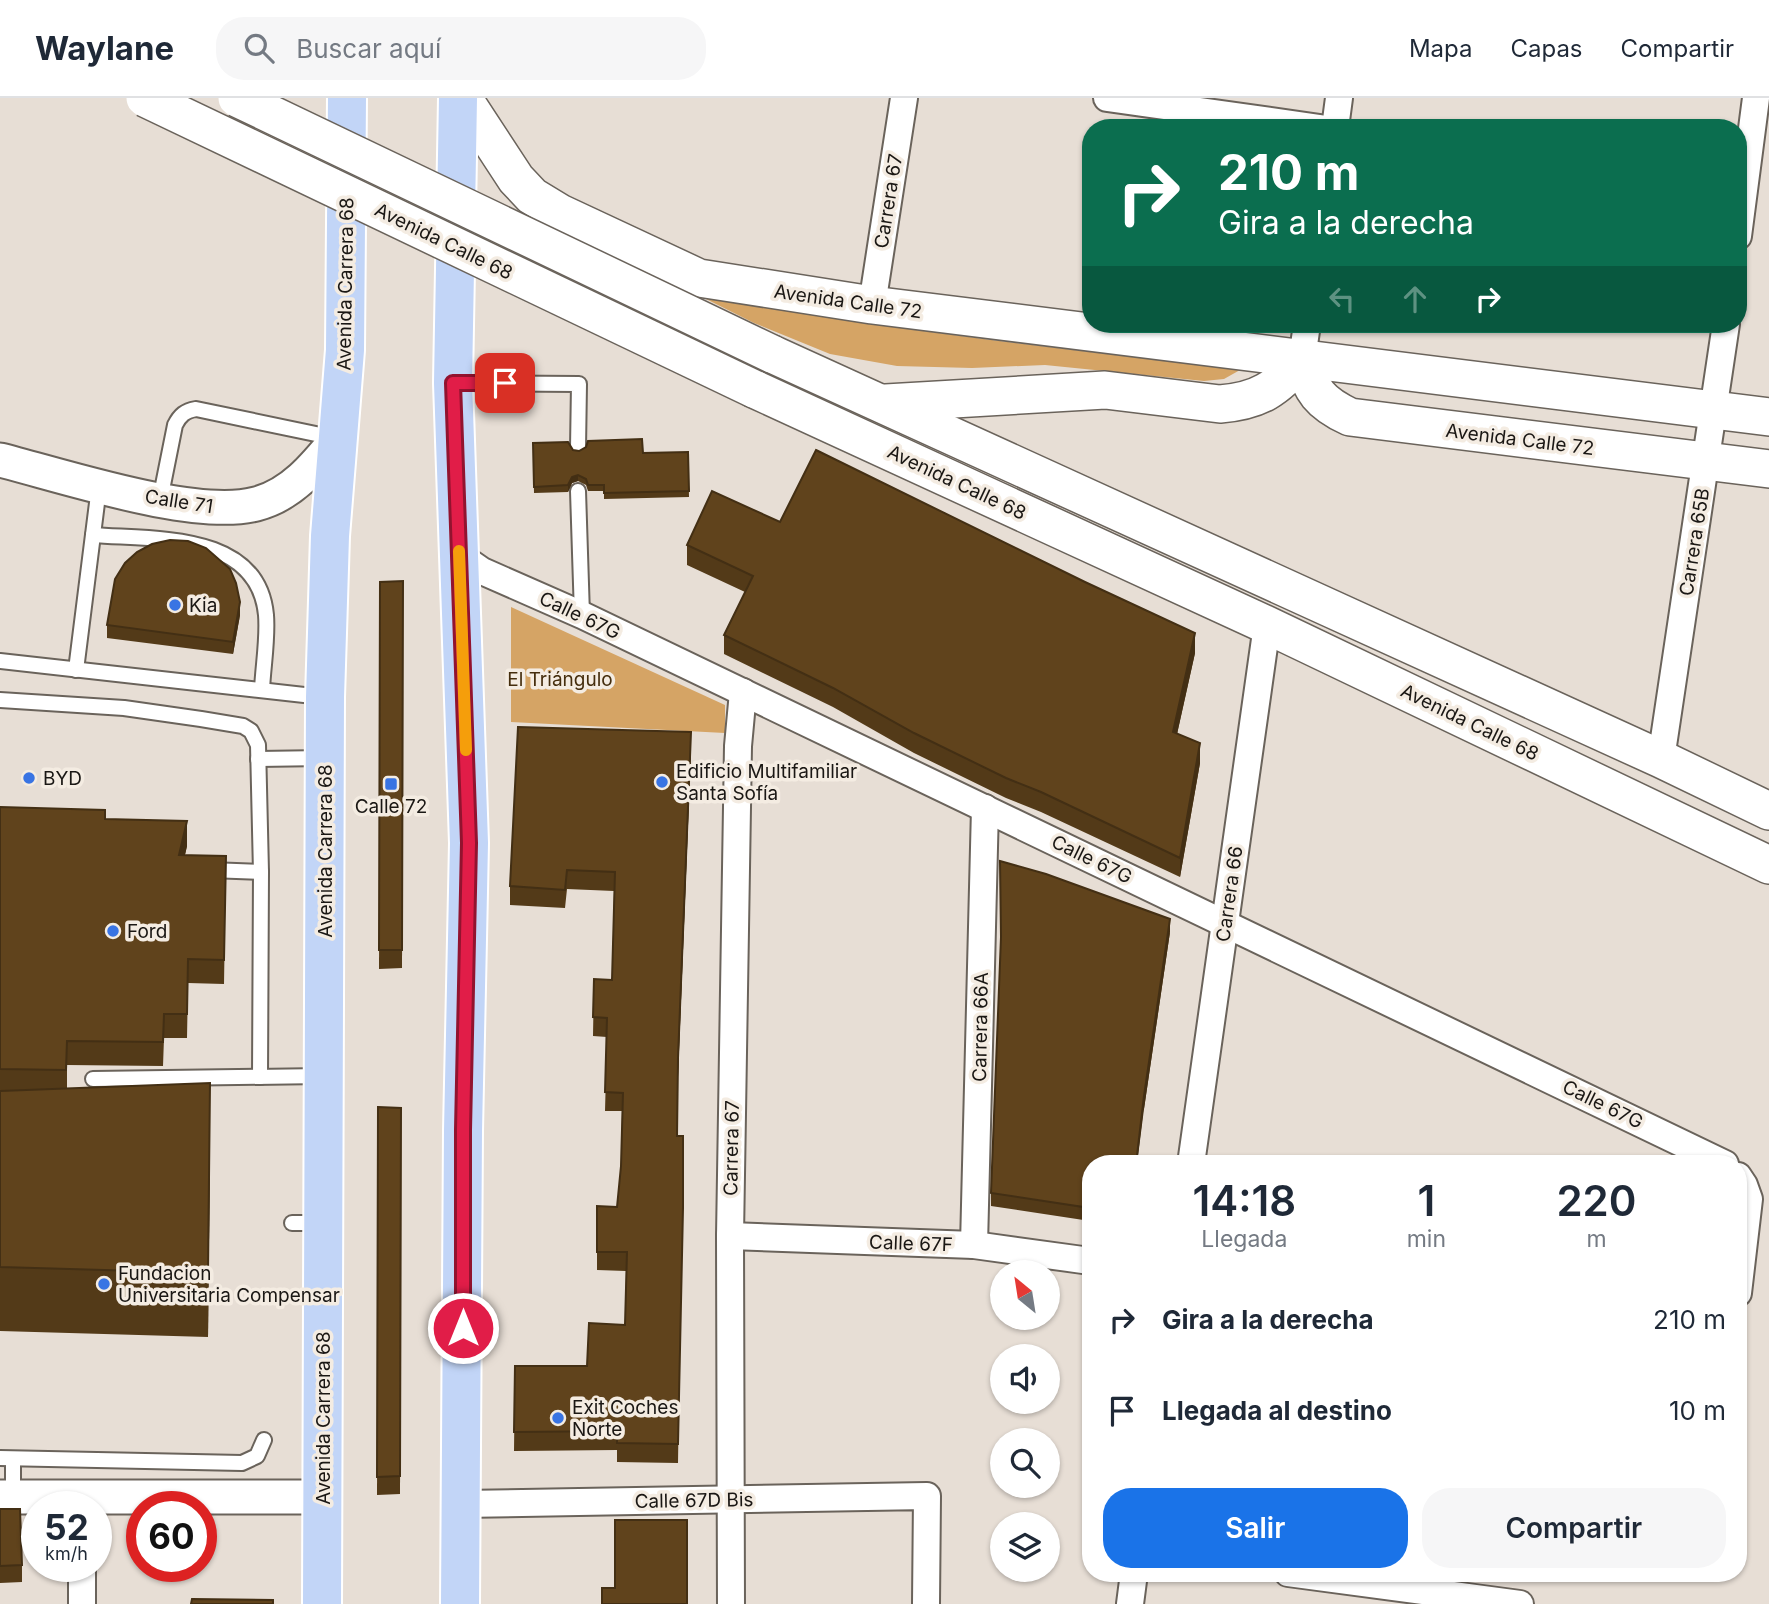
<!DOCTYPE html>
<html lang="es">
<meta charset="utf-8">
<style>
:root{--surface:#fff;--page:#f6f6f7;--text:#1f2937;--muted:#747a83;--line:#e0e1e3;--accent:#1a73e8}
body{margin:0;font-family:Inter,sans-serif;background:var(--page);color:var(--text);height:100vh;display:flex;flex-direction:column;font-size:26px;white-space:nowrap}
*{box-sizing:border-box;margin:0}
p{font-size:23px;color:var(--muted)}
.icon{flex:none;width:38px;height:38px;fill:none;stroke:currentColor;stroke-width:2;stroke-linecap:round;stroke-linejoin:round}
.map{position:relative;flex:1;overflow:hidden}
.side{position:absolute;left:1082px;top:1057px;width:665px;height:427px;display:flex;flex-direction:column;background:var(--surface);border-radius:28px;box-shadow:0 2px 5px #0004}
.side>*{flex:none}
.hud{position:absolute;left:1082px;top:21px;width:665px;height:214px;border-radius:28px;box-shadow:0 2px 5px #0004;background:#0b6e4f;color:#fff;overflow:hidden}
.needle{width:46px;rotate:330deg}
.controls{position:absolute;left:990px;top:1162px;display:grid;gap:14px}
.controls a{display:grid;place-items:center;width:70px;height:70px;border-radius:50%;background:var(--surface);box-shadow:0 2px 5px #0004;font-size:35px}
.speed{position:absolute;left:21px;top:1393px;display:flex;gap:14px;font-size:35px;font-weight:700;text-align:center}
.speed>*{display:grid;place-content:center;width:91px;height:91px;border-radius:50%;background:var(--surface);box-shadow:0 2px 5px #0004;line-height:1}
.speed small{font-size:18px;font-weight:400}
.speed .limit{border:10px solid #d22;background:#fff;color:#111}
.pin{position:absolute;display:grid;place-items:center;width:60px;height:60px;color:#fff;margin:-30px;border-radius:14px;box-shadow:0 4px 10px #0006}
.me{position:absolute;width:77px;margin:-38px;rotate:0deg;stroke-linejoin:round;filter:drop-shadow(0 0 5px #0008)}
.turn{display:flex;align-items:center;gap:24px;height:147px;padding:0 21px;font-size:32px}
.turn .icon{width:91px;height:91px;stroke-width:2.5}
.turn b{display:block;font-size:49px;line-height:60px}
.lanes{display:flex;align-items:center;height:66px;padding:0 21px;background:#0003;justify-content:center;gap:35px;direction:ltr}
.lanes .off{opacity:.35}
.eta{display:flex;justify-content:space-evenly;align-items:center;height:119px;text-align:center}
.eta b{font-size:42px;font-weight:600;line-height:49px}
.cta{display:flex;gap:14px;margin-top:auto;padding:14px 21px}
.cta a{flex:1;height:80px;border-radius:28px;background:var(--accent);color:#fff;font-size:28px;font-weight:600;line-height:80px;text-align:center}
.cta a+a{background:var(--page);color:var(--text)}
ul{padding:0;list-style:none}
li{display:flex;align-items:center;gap:21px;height:91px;padding:0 21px}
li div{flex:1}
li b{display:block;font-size:26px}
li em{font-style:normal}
header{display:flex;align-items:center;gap:42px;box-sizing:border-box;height:98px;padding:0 35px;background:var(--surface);border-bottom:2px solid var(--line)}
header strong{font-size:33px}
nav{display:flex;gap:38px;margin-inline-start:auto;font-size:24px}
.search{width:490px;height:63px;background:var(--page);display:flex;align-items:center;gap:18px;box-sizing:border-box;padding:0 24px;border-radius:28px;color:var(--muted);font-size:26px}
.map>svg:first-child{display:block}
</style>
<header>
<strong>Waylane</strong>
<div class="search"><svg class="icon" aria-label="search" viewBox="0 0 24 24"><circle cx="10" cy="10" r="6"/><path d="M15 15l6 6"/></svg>Buscar aquí</div>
<nav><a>Mapa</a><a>Capas</a><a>Compartir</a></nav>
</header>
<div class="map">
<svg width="1769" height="1506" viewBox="0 0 1769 1506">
<rect width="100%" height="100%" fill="#e7ded5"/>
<g fill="#d5a465">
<path d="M698 197C877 231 1059 250 1240 272L1224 281 1204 283 1045 267 972 270 897 268 830 256 754 225Z"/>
<path d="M511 509 725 607V635L511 624Z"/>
</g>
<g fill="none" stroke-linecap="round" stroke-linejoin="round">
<g stroke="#6a635b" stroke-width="18">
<g id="service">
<path d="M455 285 579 286 578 350"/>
<path d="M578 393 582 517"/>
<path d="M160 402 175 327C180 317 185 313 196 311L335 340"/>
<path d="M93 437C154 442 258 433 266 517 268 541 263 568 262 592"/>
<path d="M0 563 322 599"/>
<path d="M76 572 99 389"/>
<path d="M0 602 124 610 201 621 243 628 251 633 258 647 261 774 260 979"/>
<path d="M258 661 324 660"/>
<path d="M210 772 261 774"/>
<path d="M93 981 323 978"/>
<path d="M292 1125H322"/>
<path d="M0 1360 242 1365 257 1358 264 1342"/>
<path d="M13 1361V1399"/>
</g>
</g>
<g stroke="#6a635b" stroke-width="30">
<g id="minor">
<path d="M1107 0 1320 30"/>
<path d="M1335 30 1339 0"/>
<path d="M1738 138 1756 0"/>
<path d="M872 207 904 0"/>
<path d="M1302 261 1307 226"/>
<path d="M459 457 482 473 582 517 1725 1066"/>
<path d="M1661 661 1726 226"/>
<path d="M1191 1066 1267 527"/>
<path d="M1738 1078 1744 1087 1749 1101 1738 1195"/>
<path d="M730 1138 974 1147 1090 1163"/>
<path d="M974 1147 985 710"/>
<path d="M461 1406 927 1398 926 1506"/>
<path d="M1288 1475 1520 1506"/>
<path d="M82 1506V1468"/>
<path d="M731 1506 730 1138 738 648 743 594"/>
<path d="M1130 1506 1134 1475"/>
</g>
</g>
<g stroke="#6a635b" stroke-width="37">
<g id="tertiary">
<path d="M0 362C64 378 195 422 256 406 292 397 316 367 338 340"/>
<path d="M0 1399H322"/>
</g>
</g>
<g stroke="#6a635b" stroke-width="40">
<g id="secondary">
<path d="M463 0 516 81 532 98 560 115 699 180 872 207 1769 319"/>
<path d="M772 256 1661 661 1769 713"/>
<path d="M1302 261C1311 293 1320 305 1350 319L1769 371"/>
<path d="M754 291 1267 527 1769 767"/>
<path d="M886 305 1105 292 1220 306C1259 303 1277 291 1302 261"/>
</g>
</g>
<g stroke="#fff" stroke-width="42">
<g id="primary">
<path d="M458 0 453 285 469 745 463 1033 460 1506"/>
<path d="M322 1506 325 599 330 438 345 252 347 0"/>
</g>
</g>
<use href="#service" stroke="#fff" stroke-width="14"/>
<use href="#minor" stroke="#fff" stroke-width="26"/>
<use href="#tertiary" stroke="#fff" stroke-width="33"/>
<use href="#secondary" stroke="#fff" stroke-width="37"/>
<use href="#primary" stroke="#c2d5f7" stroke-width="38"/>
<g stroke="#6a635b" stroke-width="40" stroke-linecap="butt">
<g id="secondary-bridge">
<path d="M145 0 754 291"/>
<path d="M237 0 772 256"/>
</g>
</g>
<use href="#secondary-bridge" stroke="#fff" stroke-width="37"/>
</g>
<g fill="#533a18">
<path d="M533 345 579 353 643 355 688 354 689 399 604 401V393H588L586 387 578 383 572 385 568 394 534 395Z"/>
<path d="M780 424 1195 555 1177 636 1200 665 1180 779 1041 714 1006 700 914 655 833 609 724 556V537L745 494 687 467V447Z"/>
<path d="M403 483 402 870 379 871 380 484Z"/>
<path d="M240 517 233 556 107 540V527Z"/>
<path d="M691 652 678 978V1038H683L678 1365 617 1364V1352L514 1353 515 1268H587L625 1227 626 1173 597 1172V1108L617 1109 621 1068 622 1013H605L607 939 593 938 594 881 612 882 614 793 567 791 565 810 510 807V788Z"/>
<path d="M0 709 105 721 187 748 185 757 226 758 224 886 188 885 187 940H164L163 968 67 967V991L210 1049 208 1239 0 1233Z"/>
<path d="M1170 834 1144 1011 1090 1066V1123L991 1108V1095Z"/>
<path d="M378 1009 401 1010 400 1396 377 1397Z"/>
<path d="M0 1411 22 1467V1484L0 1485Z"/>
</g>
<g fill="#432f14">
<path d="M578 377V383L572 385 568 394V387L572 379Z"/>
<path d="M240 504V517L233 556V544Z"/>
<path d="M1195 535V555L1173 654V634Z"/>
<path d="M691 634V652L678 978V960Z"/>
<path d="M1200 645V665L1180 779V760Z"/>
<path d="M187 723V748L179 781V757Z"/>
<path d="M1170 821V834L1144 1011 1137 1066H1136L1144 998Z"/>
<path d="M210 985V1049L208 1239V1175Z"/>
</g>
<g fill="#60431c" stroke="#432f14" stroke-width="2">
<path d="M642 341 643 355 688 354 689 393 604 395V387H588L586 381 578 377 572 379 568 387 534 389 533 345 568 344 573 352 579 353 586 349 588 343Z"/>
<path d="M816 352 1085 484 1195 535 1173 634 1200 645 1180 760 1041 694 1006 680 914 635 833 590 724 537 753 478 687 447 712 393 780 424Z"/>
<path d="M170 442 188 443 206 450 230 471 236 485 240 504 233 544 107 527 115 481 125 465 137 454 152 446Z"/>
<path d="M403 483 402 852H379L380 484Z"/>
<path d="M518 629 691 634 678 960 677 1038H683V1110L678 1346 617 1345V1333L514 1334 515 1268H587L589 1225 625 1227 627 1154H597V1108L617 1109 621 1068 623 995 605 994 607 920 593 919 594 881 612 882 615 774 567 772 565 792 510 788Z"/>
<path d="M0 709 105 712V721L187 723 179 757 226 758 224 862 188 861 187 916H164L163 944 67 943 66 972 0 971Z"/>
<path d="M1000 763 1046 776 1170 821 1144 998 1136 1066H1090V1110L991 1095 1001 839Z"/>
<path d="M210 985 208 1175 0 1169V993Z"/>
<path d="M378 1009 401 1010 400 1378 377 1379Z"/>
<path d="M0 1411H20L22 1467 0 1468Z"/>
<path d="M615 1422H687V1506H602V1490H615Z"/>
<path d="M192 1501 273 1502V1506H191Z"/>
</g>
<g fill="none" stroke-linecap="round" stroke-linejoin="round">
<g stroke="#92132f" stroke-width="18">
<path id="route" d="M463 1230V1032L469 745 453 285H505"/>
</g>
<use href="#route" stroke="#e11d48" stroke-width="12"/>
<path stroke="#f59e0b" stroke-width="12" d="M459 453 466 652"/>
</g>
<g fill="#3974e3" stroke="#f4ece2" stroke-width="2.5">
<circle cx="175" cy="507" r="7"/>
<circle cx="29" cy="680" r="7"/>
<circle cx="662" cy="684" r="7"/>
<rect x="384" y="679" width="14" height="14" rx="3.5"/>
<circle cx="113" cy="833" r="7"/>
<circle cx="104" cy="1186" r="7"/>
<circle cx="558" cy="1320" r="7"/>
</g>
<g text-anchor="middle" stroke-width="7" stroke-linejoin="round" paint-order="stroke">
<g font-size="19" fill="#1a1714" stroke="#f4ece2">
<text transform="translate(888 103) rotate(-81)" y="7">Carrera 67</text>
<text transform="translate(444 143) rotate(26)" y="7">Avenida Calle 68</text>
<text transform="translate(345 186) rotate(-89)" y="7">Avenida Carrera 68</text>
<text transform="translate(848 203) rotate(8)" y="7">Avenida Calle 72</text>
<text transform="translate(1520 341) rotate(7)" y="7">Avenida Calle 72</text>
<text transform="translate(957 384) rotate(25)" y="7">Avenida Calle 68</text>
<text transform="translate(179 403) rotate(9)" y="7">Calle 71</text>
<text transform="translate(1694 444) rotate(-81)" y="7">Carrera 65B</text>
<text transform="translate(580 517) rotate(25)" y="7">Calle 67G</text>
<text transform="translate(1470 624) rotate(26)" y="7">Avenida Calle 68</text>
<text transform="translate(325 753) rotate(-90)" y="7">Avenida Carrera 68</text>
<text transform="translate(1092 761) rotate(26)" y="7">Calle 67G</text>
<text transform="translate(1229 796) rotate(-82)" y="7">Carrera 66</text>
<text transform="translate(980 929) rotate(-89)" y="7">Carrera 66A</text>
<text transform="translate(1603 1006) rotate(26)" y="7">Calle 67G</text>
<text transform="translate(731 1050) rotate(-89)" y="7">Carrera 67</text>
<text transform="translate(911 1145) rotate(2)" y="7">Calle 67F</text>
<text transform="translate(323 1320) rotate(-90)" y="7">Avenida Carrera 68</text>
<text transform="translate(694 1402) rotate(-1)" y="7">Calle 67D Bis</text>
</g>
<g font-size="19" fill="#1a1714" stroke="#f4ece2" text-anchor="start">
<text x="189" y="514">Kia</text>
<text x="676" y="680">Edificio Multifamiliar<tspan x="676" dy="22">Santa Sofía</tspan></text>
<text x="43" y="687">BYD</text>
<text x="391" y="715" text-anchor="middle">Calle 72</text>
<text x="127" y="840">Ford</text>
<text x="118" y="1182">Fundacion<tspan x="118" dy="22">Universitaria Compensar</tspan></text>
<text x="572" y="1316">Exit Coches<tspan x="572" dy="22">Norte</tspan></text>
</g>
<g font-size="19" fill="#452e0e" stroke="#f4ece2">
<text x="560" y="588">El Triángulo</text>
</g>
</g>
</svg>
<div class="controls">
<a><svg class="needle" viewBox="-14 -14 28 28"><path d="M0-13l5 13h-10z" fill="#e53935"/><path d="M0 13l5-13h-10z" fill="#747a83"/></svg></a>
<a><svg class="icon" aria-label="sound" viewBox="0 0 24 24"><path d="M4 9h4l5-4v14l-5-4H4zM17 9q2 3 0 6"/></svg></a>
<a><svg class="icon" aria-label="search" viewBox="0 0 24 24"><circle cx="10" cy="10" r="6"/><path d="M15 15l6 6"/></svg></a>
<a><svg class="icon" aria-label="layers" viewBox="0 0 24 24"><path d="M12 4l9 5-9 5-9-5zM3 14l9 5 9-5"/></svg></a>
</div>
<div class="speed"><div>52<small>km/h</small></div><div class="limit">60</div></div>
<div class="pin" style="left:505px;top:285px;background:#d93025"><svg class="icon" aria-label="arrive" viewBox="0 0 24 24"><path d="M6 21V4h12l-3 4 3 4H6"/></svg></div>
<svg class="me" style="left:463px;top:1230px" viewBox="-20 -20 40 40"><circle r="17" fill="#e11d48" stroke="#fff" stroke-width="3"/><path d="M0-11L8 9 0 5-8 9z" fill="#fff"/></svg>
<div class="hud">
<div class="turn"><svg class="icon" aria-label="right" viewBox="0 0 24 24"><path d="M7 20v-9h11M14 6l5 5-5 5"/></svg><div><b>210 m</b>Gira a la derecha</div></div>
<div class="lanes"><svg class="icon off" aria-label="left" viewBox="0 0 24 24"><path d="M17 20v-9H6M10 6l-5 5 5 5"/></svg><svg class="icon off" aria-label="ahead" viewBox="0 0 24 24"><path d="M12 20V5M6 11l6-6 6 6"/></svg><svg class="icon" aria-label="right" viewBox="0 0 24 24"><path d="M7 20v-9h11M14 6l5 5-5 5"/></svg></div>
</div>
<section class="side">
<div class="eta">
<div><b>14:18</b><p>Llegada</p></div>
<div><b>1</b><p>min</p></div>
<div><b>220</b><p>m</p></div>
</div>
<ul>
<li><svg class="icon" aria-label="right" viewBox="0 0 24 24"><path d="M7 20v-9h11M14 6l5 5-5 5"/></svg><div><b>Gira a la derecha</b></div><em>210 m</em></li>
<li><svg class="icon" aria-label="arrive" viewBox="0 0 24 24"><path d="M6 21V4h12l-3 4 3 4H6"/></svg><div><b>Llegada al destino</b></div><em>10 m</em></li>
</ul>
<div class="cta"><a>Salir</a><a>Compartir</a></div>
</section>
</div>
